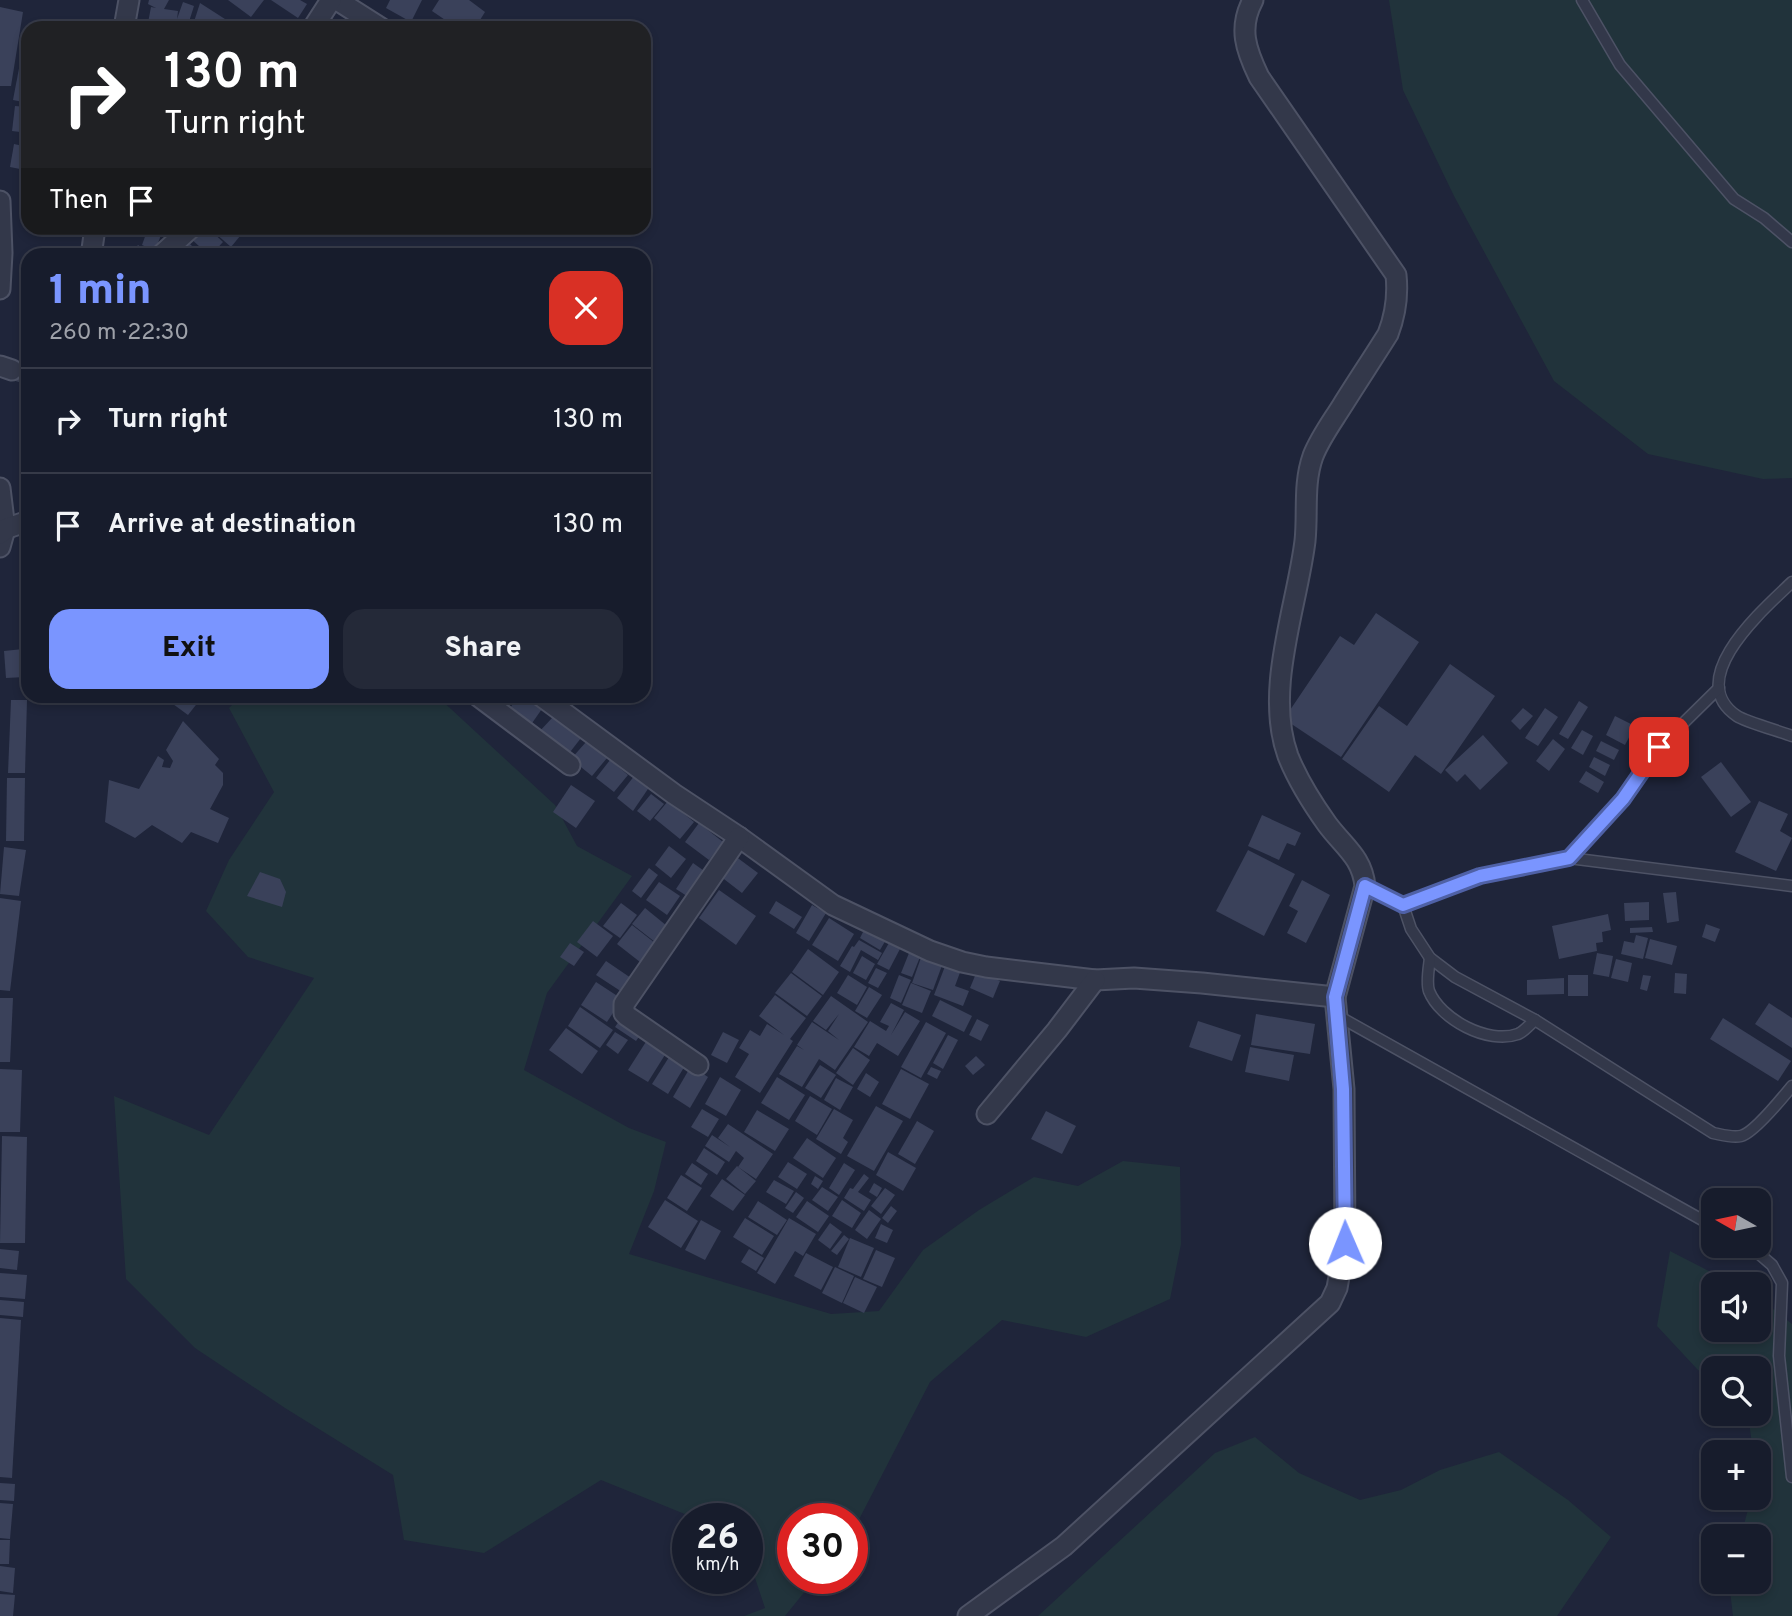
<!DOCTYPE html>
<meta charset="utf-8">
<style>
:root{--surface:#171c2c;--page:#242938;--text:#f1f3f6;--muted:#9ea1a9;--line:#363a48;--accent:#7a95ff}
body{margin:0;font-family:Overpass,sans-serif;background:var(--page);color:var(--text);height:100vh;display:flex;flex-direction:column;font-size:26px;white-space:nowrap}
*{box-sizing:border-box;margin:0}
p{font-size:23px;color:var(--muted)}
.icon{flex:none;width:38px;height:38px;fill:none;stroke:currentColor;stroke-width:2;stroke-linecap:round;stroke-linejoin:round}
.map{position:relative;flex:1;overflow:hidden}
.drawer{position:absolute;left:21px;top:248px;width:630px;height:455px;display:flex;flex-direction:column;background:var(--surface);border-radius:21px;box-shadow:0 4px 10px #0003,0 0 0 2px var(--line)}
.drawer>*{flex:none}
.hud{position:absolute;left:21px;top:21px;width:630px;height:214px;border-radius:21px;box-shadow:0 4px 10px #0003,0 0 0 2px var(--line);background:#202124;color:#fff;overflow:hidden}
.needle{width:46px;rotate:279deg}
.fabs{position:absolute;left:1701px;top:1188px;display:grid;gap:14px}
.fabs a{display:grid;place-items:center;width:70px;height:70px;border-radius:14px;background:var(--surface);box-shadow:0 4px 10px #0003,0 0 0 2px var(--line);font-size:35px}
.speed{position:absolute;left:672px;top:1503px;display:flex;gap:14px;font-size:35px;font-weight:700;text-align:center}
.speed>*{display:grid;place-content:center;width:91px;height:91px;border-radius:50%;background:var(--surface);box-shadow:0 4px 10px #0003,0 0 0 2px var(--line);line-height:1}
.speed small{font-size:18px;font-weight:400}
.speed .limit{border:10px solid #d22;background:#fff;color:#111}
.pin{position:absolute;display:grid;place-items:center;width:60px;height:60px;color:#fff;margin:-30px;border-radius:14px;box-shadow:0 4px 10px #0006}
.me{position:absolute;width:77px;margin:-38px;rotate:359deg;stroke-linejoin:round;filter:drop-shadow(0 0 5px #0008)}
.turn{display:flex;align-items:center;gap:24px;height:147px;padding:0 28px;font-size:32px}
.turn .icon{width:91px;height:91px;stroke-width:2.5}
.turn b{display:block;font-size:49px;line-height:60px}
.then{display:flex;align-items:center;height:66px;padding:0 28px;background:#0003;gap:14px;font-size:26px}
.round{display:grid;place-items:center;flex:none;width:74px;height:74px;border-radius:21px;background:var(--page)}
.headline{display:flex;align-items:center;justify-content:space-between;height:119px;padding:0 28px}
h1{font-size:42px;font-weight:800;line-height:52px;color:var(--accent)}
.action{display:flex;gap:14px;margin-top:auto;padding:14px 28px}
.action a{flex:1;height:80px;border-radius:21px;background:var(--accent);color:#111;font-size:28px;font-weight:800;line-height:80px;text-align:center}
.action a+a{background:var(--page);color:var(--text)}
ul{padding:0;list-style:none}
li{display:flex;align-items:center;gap:21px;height:105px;padding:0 28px;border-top:2px solid var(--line)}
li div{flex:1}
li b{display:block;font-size:26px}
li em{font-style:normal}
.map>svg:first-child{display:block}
</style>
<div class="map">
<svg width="1792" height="1616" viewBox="0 0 1792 1616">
<rect width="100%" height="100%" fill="#1f253a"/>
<g fill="#21333b">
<path d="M1389 0H1792V478L1763 479 1648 454 1554 381 1454 196 1403 90Z"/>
<path d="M240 697H438L555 805 577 846 632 876 547 993 524 1070 629 1128 666 1142 654 1191 629 1254 831 1314 879 1311 923 1250 979 1210 1034 1177 1078 1186 1123 1161 1180 1167 1181 1244 1170 1299 1086 1337 1002 1320 930 1382 852 1533V1519H793V1578L815 1579 785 1616H744L765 1608 747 1554V1519H697L601 1480 484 1553 404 1540 393 1475 285 1408 195 1348 126 1279 114 1096 209 1135 314 978 248 957 206 911 229 860 274 792 229 708Z"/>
<path d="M1670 1251 1734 1284H1713V1330H1759V1298L1792 1324V1616H1733L1729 1582H1759V1536H1741L1751 1498H1759V1452H1753L1748 1414H1759V1368H1713V1379L1698 1370 1657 1326Z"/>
<path d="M1255 1437 1299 1473 1360 1500 1401 1490 1440 1470 1499 1452 1568 1500 1611 1537 1557 1616H1038L1215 1453Z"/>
</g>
<g fill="#3a415a">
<path d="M149 0H169L164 9 178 11 177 19 183 2 194 6 187 28H147L151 7 156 8 148 4Z"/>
<path d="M228 0H264L251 17Z"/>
<path d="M271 0H300L307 4 298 18Z"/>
<path d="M390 0H422L411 22 386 8Z"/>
<path d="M439 0H469L485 12 475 28H457L432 11Z"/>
<path d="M200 3 239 28H192Z"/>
<path d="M0 7 23 12 11 86H0Z"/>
<path d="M20 63 28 64V103L13 100Z"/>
<path d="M15 106 28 107V133L12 131Z"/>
<path d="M14 144 28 147 25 170 10 167Z"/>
<path d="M197 228H208L223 242 210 256 189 237Z"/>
<path d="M219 228H242L245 230 231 247 215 233Z"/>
<path d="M147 231 161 235 155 251 142 245Z"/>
<path d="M190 244 199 253 196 256H180Z"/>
<path d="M138 245 150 254 148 256H129Z"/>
<path d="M1376 613 1419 642 1341 757 1284 719 1340 636 1354 645Z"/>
<path d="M23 649 25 677 6 678 4 651Z"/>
<path d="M1450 664 1495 696 1441 774 1415 755 1389 792 1342 759 1379 706 1407 726Z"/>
<path d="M162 696H203L188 715Z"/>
<path d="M518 696H531L544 706 530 726 509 710Z"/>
<path d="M11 700H27L25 773H8Z"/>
<path d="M1579 701 1588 707 1568 739 1559 734Z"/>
<path d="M1523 708 1533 716 1520 730 1511 721Z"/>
<path d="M1545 708 1558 717 1538 746 1525 738Z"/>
<path d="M1615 716 1635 726 1625 745 1606 735Z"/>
<path d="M553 717 581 738 567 756 538 733Z"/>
<path d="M183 721 219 759 215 765 223 773V785L210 809 229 818 218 843 191 832 182 843 152 825 135 838 105 822 109 780 139 789 158 756 164 760 162 767 170 768 173 761 166 750Z"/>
<path d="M1582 730 1593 736 1583 755 1571 748Z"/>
<path d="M1483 735 1508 763 1480 790 1465 774 1457 782 1445 770Z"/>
<path d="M1553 739 1565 749 1549 771 1536 761Z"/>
<path d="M1601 741 1619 750 1614 760 1596 751Z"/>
<path d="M586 742 607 758 592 776 571 759Z"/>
<path d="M1594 757 1610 765 1605 776 1589 767Z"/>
<path d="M610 760 628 775 614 792 596 778Z"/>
<path d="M1721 762 1751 802 1731 817 1701 777Z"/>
<path d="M1586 771 1604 782 1598 793 1579 782Z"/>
<path d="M635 775 652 783 633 811 617 798Z"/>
<path d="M7 778H25L24 841H6Z"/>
<path d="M571 785 595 801 576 828 553 812Z"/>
<path d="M651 794 664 804 650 821 637 811Z"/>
<path d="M668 801 694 822 680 839 654 818Z"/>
<path d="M1759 801 1788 814 1780 831 1792 838 1776 871 1735 852Z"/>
<path d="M1262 815 1301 833 1295 846 1287 843 1279 860 1248 846Z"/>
<path d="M699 823 723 842 709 860 685 842Z"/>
<path d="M669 846 686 859 671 878 655 865Z"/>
<path d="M4 847 26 850 19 896 0 894Z"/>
<path d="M1248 850 1295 874 1264 936 1216 911Z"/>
<path d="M735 856 758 873 742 893 720 876Z"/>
<path d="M693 863 707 873 690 898 676 889Z"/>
<path d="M649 868 658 875 641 898 632 891Z"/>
<path d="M260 872 280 879 286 892 282 907 247 896Z"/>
<path d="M1302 880 1330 895 1306 943 1287 933 1298 911 1289 906Z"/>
<path d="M659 882 680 896 667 915 646 900Z"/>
<path d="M719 890 756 916 736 945 699 918Z"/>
<path d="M1676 892 1679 921 1667 923 1663 893Z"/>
<path d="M0 898 21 901 10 991 0 990Z"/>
<path d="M776 901 802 917 794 929 769 913Z"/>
<path d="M1649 902V920L1625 921 1624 903Z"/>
<path d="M621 903 637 915 620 938 603 926Z"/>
<path d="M812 905 826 913 809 941 796 933Z"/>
<path d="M645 908 667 926 655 942 632 924Z"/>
<path d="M1608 914 1611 930 1602 932 1603 942 1596 943 1597 951 1559 959 1552 926Z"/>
<path d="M829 918 854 934 838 961 812 945Z"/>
<path d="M593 921 613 936 597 957 577 942Z"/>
<path d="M1706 924 1720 929 1715 942 1702 937Z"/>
<path d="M632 925 655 943 640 962 617 944Z"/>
<path d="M866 926 887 938 880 950 860 938Z"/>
<path d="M1652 927 1653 932 1630 933V928Z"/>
<path d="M1636 935 1648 938 1643 959 1621 954 1624 941 1634 943Z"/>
<path d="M1650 939 1677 946 1672 965 1645 958Z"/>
<path d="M859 940 882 953 878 960 861 950 850 972 840 966 852 946 854 947Z"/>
<path d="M890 941 901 947 889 970 877 964Z"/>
<path d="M570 943 584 952 574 966 560 957Z"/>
<path d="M911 948 922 952 912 977 901 973Z"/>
<path d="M808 949 839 972 823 995 792 972Z"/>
<path d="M923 952 944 960 933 990 912 983Z"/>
<path d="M1597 953 1613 956 1609 977 1593 974Z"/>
<path d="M862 956 875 964 866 980 853 973Z"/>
<path d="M1616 959 1632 963 1628 982 1611 978Z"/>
<path d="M606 961 631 978 622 992 596 975Z"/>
<path d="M947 961 962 967 955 986 969 991 963 1006 934 995Z"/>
<path d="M876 968 887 973 878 988 868 983Z"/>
<path d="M977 971 1000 981 993 998 970 988Z"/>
<path d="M791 973 822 996 807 1016 775 993Z"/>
<path d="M1675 973 1687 974 1686 994 1674 993Z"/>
<path d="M848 975 867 987 857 1005 837 993Z"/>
<path d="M899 975 911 980 901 1003 890 998Z"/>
<rect x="1568" y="975" width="20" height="21"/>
<path d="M1643 975 1651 976 1647 991 1640 989Z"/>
<path d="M1564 978V994L1527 995V980Z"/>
<path d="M596 982 622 999 607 1022 581 1005Z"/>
<path d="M911 983 931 991 922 1013 902 1005Z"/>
<path d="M869 987 882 995 867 1018 855 1011Z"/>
<path d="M775 995 806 1018 790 1039 793 1041 760 1093 735 1077 749 1054 739 1048 750 1030 760 1036 767 1024 784 1035 759 1016Z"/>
<path d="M831 996 868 1022 835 1070 819 1059 802 1087 779 1074 797 1046 804 1050 797 1045 812 1022 839 1040 828 1031 839 1014 826 1030 813 1021Z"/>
<path d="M0 998H13L10 1062H0Z"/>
<path d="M940 1000 972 1016 964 1032 932 1016Z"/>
<path d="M891 1003 904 1010 891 1035 905 1012 920 1021 898 1056 877 1043 869 1056 854 1047 870 1021 886 1031 889 1026 880 1022Z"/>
<path d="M1769 1003 1792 1018V1048L1755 1024Z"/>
<path d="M580 1007 613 1030 600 1048 568 1026Z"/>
<path d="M1256 1014 1315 1024 1310 1054 1251 1045Z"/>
<path d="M622 1017 643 1031 636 1041 615 1027Z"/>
<path d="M1723 1018 1791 1061 1778 1081 1710 1039Z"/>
<path d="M977 1019 989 1025 981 1041 969 1035Z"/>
<path d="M1198 1021 1241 1035 1232 1061 1189 1047Z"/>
<path d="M926 1022 946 1033 921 1078 901 1067Z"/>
<path d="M566 1028 598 1051 582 1074 549 1050Z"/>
<path d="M615 1032 628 1040 618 1054 606 1045Z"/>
<path d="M723 1032 739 1040 727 1063 711 1055Z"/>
<path d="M948 1035 958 1040 943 1069 933 1063Z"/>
<path d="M649 1037 668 1050 648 1082 628 1070Z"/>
<path d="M1250 1047 1294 1055 1289 1081 1245 1072Z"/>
<path d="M853 1048 870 1060 853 1085 836 1073Z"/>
<path d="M671 1054 686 1064 668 1094 652 1084Z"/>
<path d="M976 1056 985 1065 973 1075 965 1066Z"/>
<path d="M820 1065 836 1075 821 1098 805 1088Z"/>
<path d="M691 1066 708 1077 690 1108 673 1097Z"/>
<path d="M931 1067 941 1071 937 1079 927 1074Z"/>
<path d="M0 1069 22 1070 20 1132H0Z"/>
<path d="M901 1069 929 1084 910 1119 882 1104Z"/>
<path d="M866 1073 879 1082 870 1097 857 1089Z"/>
<path d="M720 1077 741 1090 726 1116 705 1104Z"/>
<path d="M777 1077 805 1095 789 1120 761 1103Z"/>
<path d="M836 1078 853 1087 840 1110 824 1100Z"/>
<path d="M810 1096 832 1109 817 1135 795 1121Z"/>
<path d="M876 1106 903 1121 874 1171 847 1156Z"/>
<path d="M702 1109 719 1119 708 1137 691 1127Z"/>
<path d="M834 1109 853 1120 843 1138 848 1142 841 1154 816 1139Z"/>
<path d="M757 1110 789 1129 775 1151 744 1132Z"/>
<path d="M1046 1111 1076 1126 1062 1154 1031 1139Z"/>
<path d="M917 1121 934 1131 915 1164 898 1154Z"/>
<path d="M728 1124 773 1154 756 1179 738 1167 744 1158 736 1151 729 1162 705 1146 712 1135 730 1147 718 1138Z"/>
<path d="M2 1136 27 1137 25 1243H0Z"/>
<path d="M807 1138 836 1158 823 1178 793 1158Z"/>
<path d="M704 1148 725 1162 717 1175 696 1161Z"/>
<path d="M888 1152 916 1168 903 1191 876 1175Z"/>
<path d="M788 1162 807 1174 797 1189 778 1177Z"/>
<path d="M692 1163 708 1174 701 1185 685 1174Z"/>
<path d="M844 1163 855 1170 839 1195 829 1188Z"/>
<path d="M737 1166 756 1181 745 1194 726 1179Z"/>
<path d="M864 1174 869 1178 858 1192 871 1200 864 1211 844 1198 850 1188 853 1189Z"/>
<path d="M681 1175 702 1188 687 1211 667 1198Z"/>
<path d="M815 1176 823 1181 818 1189 811 1184Z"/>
<path d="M722 1179 745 1195 733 1211 710 1196Z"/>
<path d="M774 1180 794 1191 786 1204 766 1192Z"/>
<path d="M874 1183 882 1188 877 1197 869 1192Z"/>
<path d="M822 1187 838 1197 828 1211 812 1200Z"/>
<path d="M885 1188 895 1195 881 1214 871 1206Z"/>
<path d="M796 1192 804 1198 793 1213 785 1208Z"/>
<path d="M665 1200 698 1221 681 1248 648 1227Z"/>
<path d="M842 1200 861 1213 852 1228 832 1216Z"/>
<path d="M758 1201 787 1220 777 1235 748 1217Z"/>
<path d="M807 1201 829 1216 818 1232 796 1217Z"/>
<path d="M891 1206 897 1211 888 1223 882 1218Z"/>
<path d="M869 1210 881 1219 867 1239 855 1230Z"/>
<path d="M745 1218 774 1236 762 1255 733 1237Z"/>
<path d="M789 1218 816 1234 803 1256 795 1251 775 1284 757 1273Z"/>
<path d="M701 1220 721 1231 705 1260 685 1250Z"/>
<path d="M830 1223 842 1232 830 1249 818 1240Z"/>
<path d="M881 1224 893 1230 887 1243 875 1238Z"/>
<path d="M844 1235 849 1239 837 1255 831 1251Z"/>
<path d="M850 1238 874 1248 861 1277 838 1267Z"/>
<path d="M0 1249 19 1251 17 1270 0 1268Z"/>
<path d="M749 1249 764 1258 756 1271 741 1262Z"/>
<path d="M876 1250 895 1258 882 1287 863 1279Z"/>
<path d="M806 1253 833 1267 821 1290 794 1276Z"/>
<path d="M835 1267 854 1276 842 1303 822 1293Z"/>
<path d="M0 1273 27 1275 25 1299 0 1297Z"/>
<path d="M855 1277 877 1287 864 1313 843 1303Z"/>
<path d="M0 1300 24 1302 23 1317 0 1315Z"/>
<path d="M0 1318 21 1320 12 1478 0 1477Z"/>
<path d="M0 1483 15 1484 14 1501 0 1500Z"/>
<path d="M0 1503 13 1504 10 1539 0 1538Z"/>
<path d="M0 1540H10L9 1564H0Z"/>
<path d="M0 1566 15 1568 13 1593 0 1591Z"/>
<path d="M0 1594 15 1595 13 1616H0Z"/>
</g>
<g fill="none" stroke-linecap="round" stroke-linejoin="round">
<path stroke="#3b4156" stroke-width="19" stroke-dasharray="19 10" stroke-linecap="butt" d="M12 370 28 375"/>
<g stroke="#4d5265" stroke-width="13">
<g id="service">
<path d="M1582 0 1620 65 1734 199 1764 218 1792 242"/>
<path d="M1792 582C1765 608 1682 679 1737 716 1746 722 1779 731 1792 736"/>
<path d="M1569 858 1792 886"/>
<path d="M1365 886 1403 905 1411 929 1430 958 1455 977 1535 1020 1713 1133C1723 1135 1732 1138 1741 1136 1754 1133 1783 1097 1792 1086"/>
<path d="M1403 905 1480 876 1569 858 1623 799 1659 747 1719 688"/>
<path d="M1430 958C1429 967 1426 982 1429 991 1440 1019 1488 1045 1518 1034 1524 1032 1530 1024 1535 1020"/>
<path d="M1338 1016 1713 1226"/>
<path d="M1750 1246 1772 1265 1782 1283 1779 1356 1792 1477"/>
</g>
</g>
<g stroke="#4d5265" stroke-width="23">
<g id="minor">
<path d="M337 0 381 28"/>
<path d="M124 28 129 0"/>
<path d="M313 28 331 0"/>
<path d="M0 201 2 253 0 289"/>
<path d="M91 256 95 228"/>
<path d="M160 256 191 228"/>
<path d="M0 366 12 370"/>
<path d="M0 488 5 529 0 547"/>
<path d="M0 534 5 529 28 521"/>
<path d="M478 696 570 765"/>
<path d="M541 696 674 794 739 837 833 905 930 951 962 962 986 967 1095 980 1134 978 1202 983 1335 997"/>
<path d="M698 1065 627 1016 624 1013V1004L739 837"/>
<path d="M987 1114 1057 1030 1095 980"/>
<path d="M968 1616 1064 1546 1330 1303 1337 1288 1345 1243 1344 1089 1335 997 1365 886C1362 857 1344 847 1327 824 1312 803 1298 781 1288 756 1264 690 1297 607 1305 541 1308 513 1303 484 1313 456 1320 438 1332 422 1342 406 1357 382 1373 358 1388 334 1395 316 1398 294 1396 275L1259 77C1246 50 1238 28 1253 0"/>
</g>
</g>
<use href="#service" stroke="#33384a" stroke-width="10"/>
<use href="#minor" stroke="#33384a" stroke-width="19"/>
</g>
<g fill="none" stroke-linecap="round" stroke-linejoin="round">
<g stroke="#4f61a6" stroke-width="18">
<path id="route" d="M1345 1243 1343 1089 1335 997 1365 886 1403 905 1480 876 1569 858 1623 799 1659 747"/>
</g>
<use href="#route" stroke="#7a95ff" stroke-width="12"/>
</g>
</svg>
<div class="fabs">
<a><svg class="needle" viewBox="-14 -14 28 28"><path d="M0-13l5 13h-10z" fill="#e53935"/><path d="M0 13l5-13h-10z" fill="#9ea1a9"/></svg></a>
<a><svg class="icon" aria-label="sound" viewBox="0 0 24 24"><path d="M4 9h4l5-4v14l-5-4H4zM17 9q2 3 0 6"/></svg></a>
<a><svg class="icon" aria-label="search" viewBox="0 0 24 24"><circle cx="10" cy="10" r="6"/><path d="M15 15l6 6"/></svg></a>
<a>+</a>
<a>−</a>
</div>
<div class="speed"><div>26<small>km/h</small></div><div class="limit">30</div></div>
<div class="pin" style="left:1659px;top:747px;background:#d93025"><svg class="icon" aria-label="arrive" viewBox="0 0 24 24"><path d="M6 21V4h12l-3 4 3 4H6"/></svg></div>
<svg class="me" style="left:1345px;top:1243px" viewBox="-20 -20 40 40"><circle r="19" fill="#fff"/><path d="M0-13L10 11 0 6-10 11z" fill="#7a95ff"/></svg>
<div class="hud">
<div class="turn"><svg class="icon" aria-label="right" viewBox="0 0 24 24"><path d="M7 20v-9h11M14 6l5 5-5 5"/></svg><div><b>130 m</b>Turn right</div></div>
<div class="then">Then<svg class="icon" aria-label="arrive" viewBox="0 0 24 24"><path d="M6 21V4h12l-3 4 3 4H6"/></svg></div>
</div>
<section class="drawer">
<div class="headline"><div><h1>1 min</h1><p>260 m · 22:30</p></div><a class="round" style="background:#d93025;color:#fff"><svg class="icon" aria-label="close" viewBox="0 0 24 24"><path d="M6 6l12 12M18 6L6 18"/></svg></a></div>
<ul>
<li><svg class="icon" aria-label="right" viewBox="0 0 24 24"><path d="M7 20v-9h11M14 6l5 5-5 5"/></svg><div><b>Turn right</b></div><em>130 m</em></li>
<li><svg class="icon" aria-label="arrive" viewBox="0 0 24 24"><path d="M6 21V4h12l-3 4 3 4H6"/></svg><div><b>Arrive at destination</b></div><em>130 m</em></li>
</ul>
<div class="action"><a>Exit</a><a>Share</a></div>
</section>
</div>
